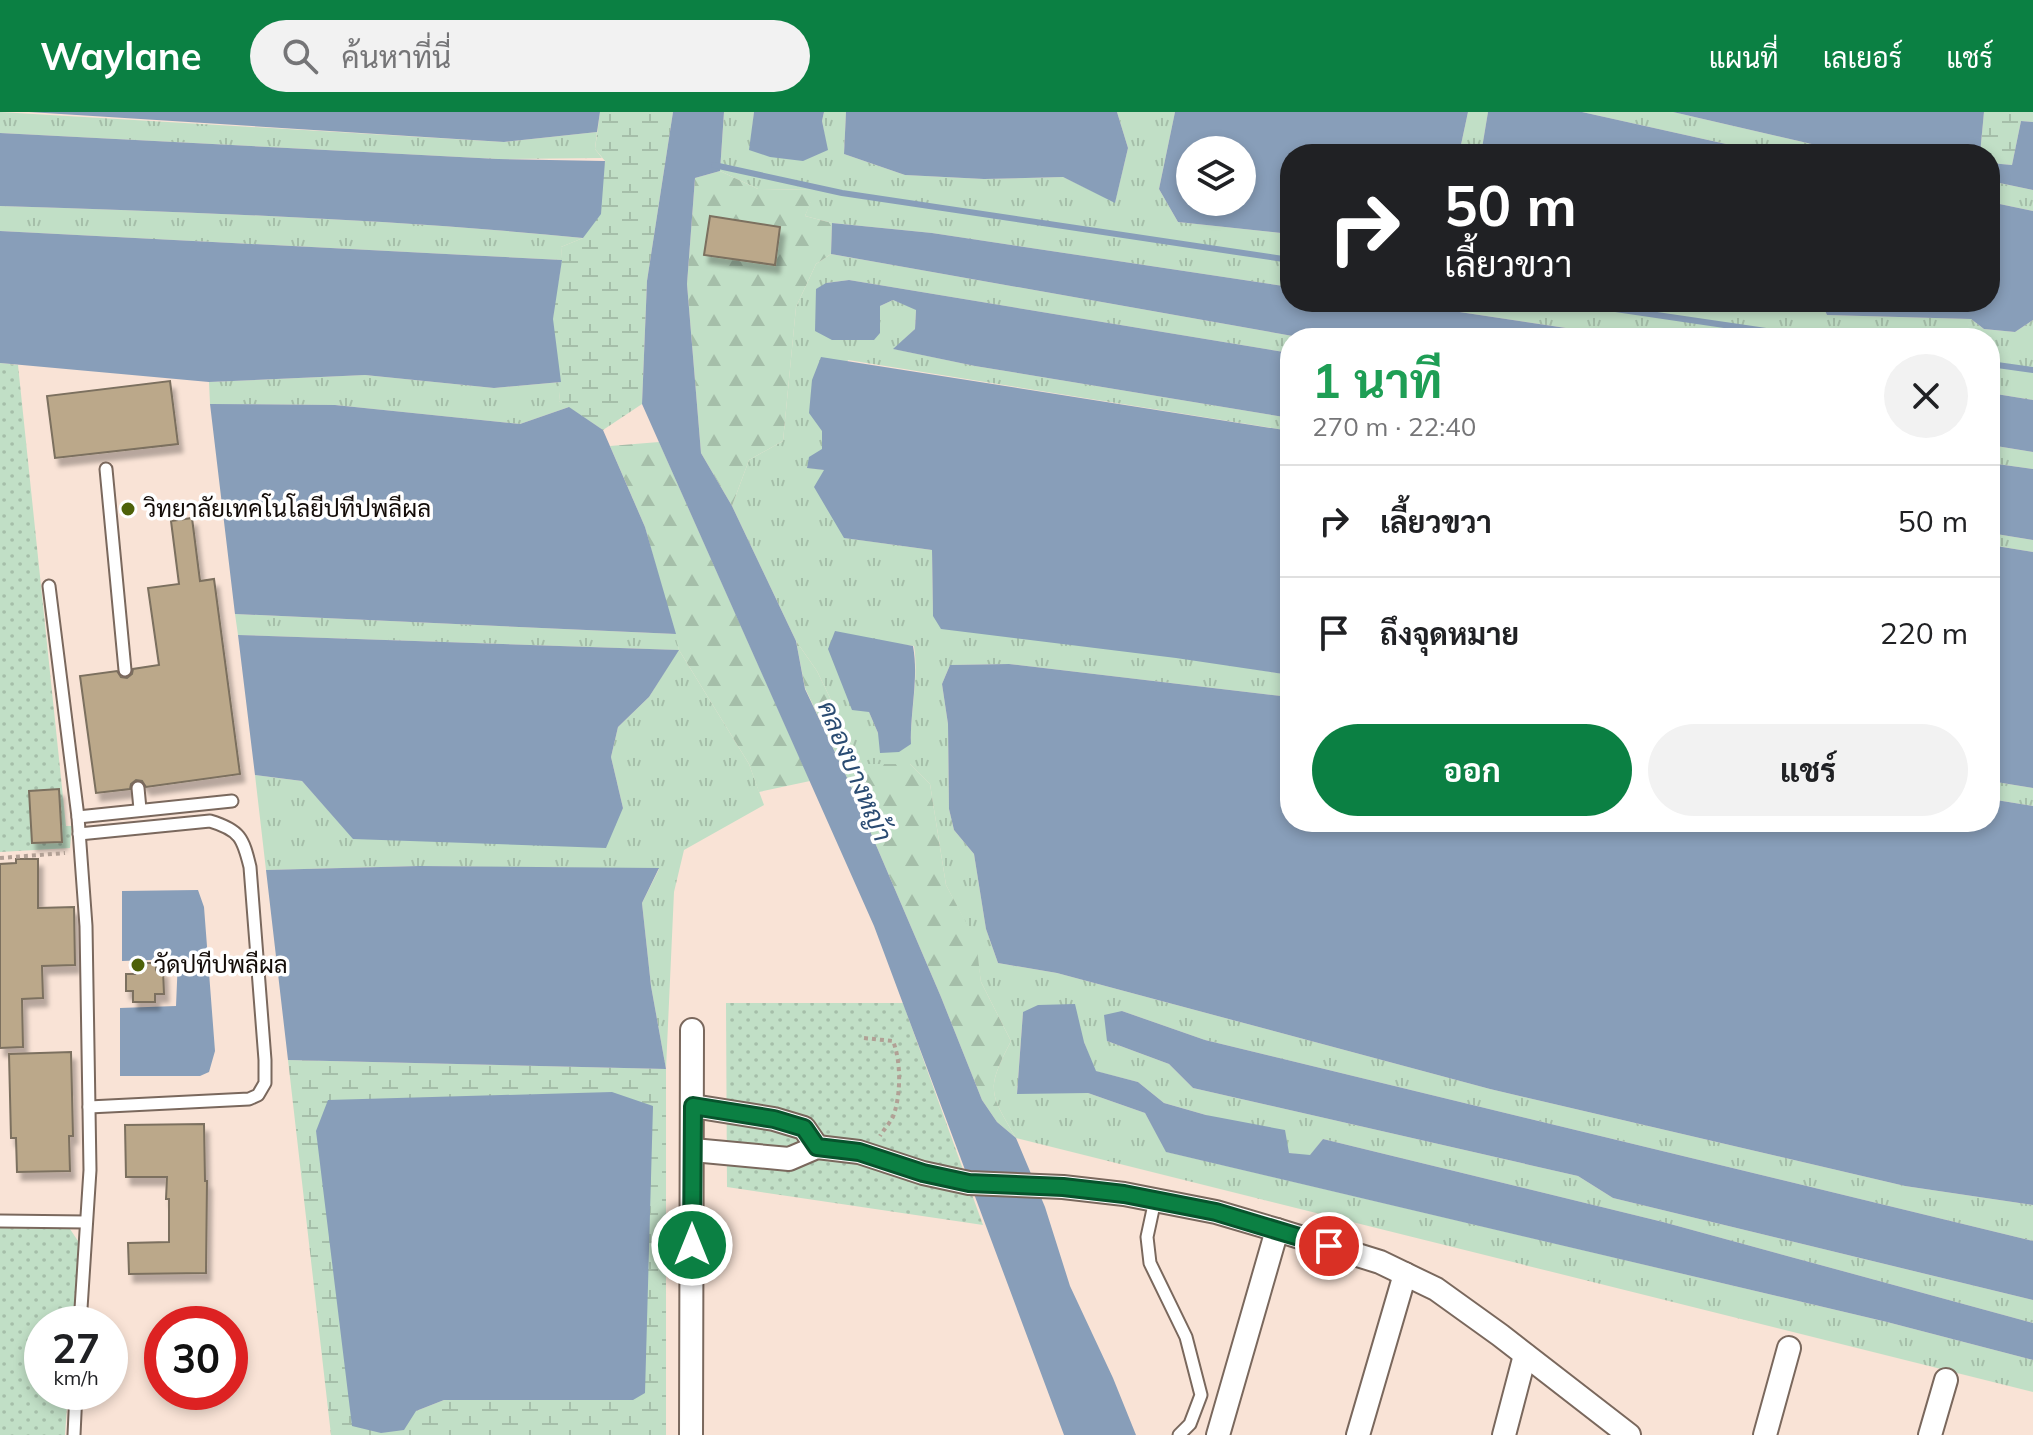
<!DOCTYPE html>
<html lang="th">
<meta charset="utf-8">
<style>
:root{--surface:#fff;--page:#f2f2f2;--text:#202124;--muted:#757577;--line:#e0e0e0;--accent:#0b8043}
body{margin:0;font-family:Mulish,Sarabun,sans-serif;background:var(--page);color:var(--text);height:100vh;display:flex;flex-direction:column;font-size:30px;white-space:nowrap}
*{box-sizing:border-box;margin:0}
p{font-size:26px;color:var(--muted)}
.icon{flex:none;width:44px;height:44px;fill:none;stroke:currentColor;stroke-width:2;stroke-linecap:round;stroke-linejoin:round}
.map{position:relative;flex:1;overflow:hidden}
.sheet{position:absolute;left:1280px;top:216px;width:720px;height:504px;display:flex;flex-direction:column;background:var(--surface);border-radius:32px;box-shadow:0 4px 12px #0003}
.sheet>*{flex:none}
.banner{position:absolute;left:1280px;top:32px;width:720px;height:168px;border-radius:32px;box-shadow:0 4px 12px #0003;background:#202124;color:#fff;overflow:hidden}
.controls{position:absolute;left:1176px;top:24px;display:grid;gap:16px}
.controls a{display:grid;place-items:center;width:80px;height:80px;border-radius:50%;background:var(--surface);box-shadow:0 4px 12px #0003;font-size:40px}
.speed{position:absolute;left:24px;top:1194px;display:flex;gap:16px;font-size:40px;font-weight:700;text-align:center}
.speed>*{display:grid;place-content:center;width:104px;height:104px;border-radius:50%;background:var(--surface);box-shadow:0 4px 12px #0003;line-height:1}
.speed small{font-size:20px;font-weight:400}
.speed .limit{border:12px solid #d22;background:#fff;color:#111}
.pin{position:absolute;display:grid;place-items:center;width:68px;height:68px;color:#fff;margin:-34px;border:4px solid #fff;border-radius:50%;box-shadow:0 2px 8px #0007}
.me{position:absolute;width:88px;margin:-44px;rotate:0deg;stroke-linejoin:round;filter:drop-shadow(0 0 6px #0008)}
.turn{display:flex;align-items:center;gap:28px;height:168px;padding:0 32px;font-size:36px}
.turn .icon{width:104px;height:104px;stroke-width:2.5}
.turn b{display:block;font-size:56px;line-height:68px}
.round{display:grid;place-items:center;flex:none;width:84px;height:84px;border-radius:42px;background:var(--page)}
.overview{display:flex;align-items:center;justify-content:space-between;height:136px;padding:0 32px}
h1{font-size:48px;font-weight:700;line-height:60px;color:#1e9e55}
.button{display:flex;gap:16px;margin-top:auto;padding:16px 32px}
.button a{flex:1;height:92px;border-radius:48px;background:var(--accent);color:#fff;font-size:32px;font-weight:700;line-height:92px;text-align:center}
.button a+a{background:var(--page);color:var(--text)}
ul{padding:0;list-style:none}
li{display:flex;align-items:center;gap:24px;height:112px;padding:0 32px;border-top:2px solid var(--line)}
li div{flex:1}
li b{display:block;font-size:30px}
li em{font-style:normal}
header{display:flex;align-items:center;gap:48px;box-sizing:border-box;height:112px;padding:0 40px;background:var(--accent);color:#fff}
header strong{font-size:38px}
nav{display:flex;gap:44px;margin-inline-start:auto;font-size:28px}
.search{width:560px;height:72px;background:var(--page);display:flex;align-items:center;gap:20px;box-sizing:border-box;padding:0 28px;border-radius:44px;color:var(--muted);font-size:30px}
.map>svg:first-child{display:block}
</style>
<header>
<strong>Waylane</strong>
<div class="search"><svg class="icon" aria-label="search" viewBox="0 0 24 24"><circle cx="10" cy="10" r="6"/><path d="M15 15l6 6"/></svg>ค้นหาที่นี่</div>
<nav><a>แผนที่</a><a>เลเยอร์</a><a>แชร์</a></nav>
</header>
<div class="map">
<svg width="2033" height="1323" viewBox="0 0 2033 1323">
<defs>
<pattern id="grass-tufts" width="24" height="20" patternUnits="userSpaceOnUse" patternTransform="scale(2)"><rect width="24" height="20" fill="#c1dfc6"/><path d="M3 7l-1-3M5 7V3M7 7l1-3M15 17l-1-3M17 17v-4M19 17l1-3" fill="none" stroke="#a5bea9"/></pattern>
<pattern id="forest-firs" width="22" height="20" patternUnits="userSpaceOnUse" patternTransform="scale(2)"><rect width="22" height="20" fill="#c1dfc6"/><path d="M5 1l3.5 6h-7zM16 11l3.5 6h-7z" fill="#a5bea9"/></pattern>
<pattern id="wetland-marsh" width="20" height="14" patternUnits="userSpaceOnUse" patternTransform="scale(2)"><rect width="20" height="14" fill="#c1dfc6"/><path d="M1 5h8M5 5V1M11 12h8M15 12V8" fill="none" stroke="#a5bea9"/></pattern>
<pattern id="garden-dots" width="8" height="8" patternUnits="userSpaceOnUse" patternTransform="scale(2)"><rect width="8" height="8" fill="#c1dfc6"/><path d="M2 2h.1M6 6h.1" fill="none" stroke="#a5bea9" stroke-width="1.8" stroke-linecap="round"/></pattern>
<filter id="shadow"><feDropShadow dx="4.5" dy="8" stdDeviation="2" flood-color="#0004"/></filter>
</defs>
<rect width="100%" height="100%" fill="#f9e3d6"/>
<g fill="url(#grass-tufts)" fill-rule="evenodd">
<path d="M0 0 504 30 597 20 595 37 602 46 498 47 0 21Z"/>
<path d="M724 0H754L750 38H827L822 9 824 0H846L844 42 905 63 984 67 1063 65 1115 90 1128 36 1117 0H1175L1159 77 1178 110 1290 122V175L932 121 832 111 805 104 815 78 758 77 720 59Z"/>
<path d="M1468 0H1488L1481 42H1459Z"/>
<path d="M1582 0H1673L1855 42H1771Z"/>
<path d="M1990 69 2033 78V99L1990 90Z"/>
<path d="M0 94C194 100 390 107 583 126L561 135 562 148 0 119Z"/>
<path d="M831 142 1304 226H1290V241L849 168 826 171 880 221V194L893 188 916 197 915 217 894 237 975 254 1290 306V319L848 248 822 319V338L807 355 825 358 845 426 932 438 933 504 1290 563V585L1009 552 950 553 942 572 948 612 949 697 954 718 974 742 986 817 998 851 1057 861 1490 977 1905 1074 2033 1093V1129L1205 928 1122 899 1107 929 1169 952 1193 976 1578 1064 1613 1086 2033 1188V1211L1663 1110 1323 1027 1310 1044 1288 1041 1206 1003 1164 991 1138 970 1095 959 1084 930 1023 900 1017 981H1088L1145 1001 1167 1040 1887 1210 2033 1248V1280L1016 1026C989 980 986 978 1011 929L981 870 975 829 946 773 930 672 910 652H862L817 559 796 529 732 394 749 348 783 329 796 195 816 152ZM898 532 914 534C919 567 910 599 911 632L878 621 869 600Z"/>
<path d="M1393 190H1755L1769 192 1775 190H1821L1827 203 1971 207 1984 217 2015 220 2033 208V288L1990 281V226H1633Z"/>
<path d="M365 263 494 276 561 270 559 289 569 295 520 312 335 293 210 292 209 270Z"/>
<path d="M1990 333 2033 340V357L1990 351Z"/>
<path d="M1990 421 2033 428V440L1990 433Z"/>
<path d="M235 502 676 522 679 538 749 652 764 693 684 738 674 780 666 957 651 874 642 791 659 757 419 754 266 758 255 663 302 669 354 727 623 696 611 645 618 615 649 585 678 538 238 523Z"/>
<path d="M1990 669 2033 676V694L1990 687Z"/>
</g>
<g fill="url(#forest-firs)" fill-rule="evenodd">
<path d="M720 59 758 77 816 78 805 104 832 111 831 142 816 152 796 195 783 329 749 348 732 394 701 341 687 172 695 66ZM710 105 780 115 775 153 704 143Z"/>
<path d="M659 330 810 669 759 680 749 652 679 538 645 415 610 334Z"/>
<path d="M796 529 817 559 862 652H910L930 672 946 773 976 829 981 870 1011 929C986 978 989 980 1016 1026L997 1010 982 988 941 885 849 670 805 576Z"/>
</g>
<g fill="url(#wetland-marsh)" fill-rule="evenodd">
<path d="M600 0H673L647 169 642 292 603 318 559 289C562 260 552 234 553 206 554 182 563 159 561 135L583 126 605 49 595 37Z"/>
<path d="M1984 0H2033V10L2021 9 2012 53 1990 51V42H1980Z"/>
<path d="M288 948 666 957V1323H331ZM316 1019 633 1288H444L416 1299Z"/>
</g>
<g fill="url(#garden-dots)">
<path d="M0 251 18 253 66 714H72L70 736 0 740Z"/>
<path d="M726 891H903L983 1113 727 1075Z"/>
<path d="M0 1116 70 1117 80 1132 74 1212H42V1280H68L65 1323H0Z"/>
</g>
<g fill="#889eb9" fill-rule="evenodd">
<path d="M29 0H600L597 20 504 30Z"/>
<path d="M673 0H724L720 59 695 66 687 172 701 341 732 394 796 529 805 577 849 670 941 885 982 988 997 1010 1016 1026 1045 1095 1070 1174 1113 1266 1136 1323H1064L874 814 642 292 647 169Z"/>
<path d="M754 0H824L822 9 828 38 803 49 770 45 749 38Z"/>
<path d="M846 0H1117L1128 36 1115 91 1063 65 984 67 905 63 844 42Z"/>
<path d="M1175 0H1468L1459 42H1290V122L1178 110 1159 77ZM1190 38H1242V90H1190Z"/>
<path d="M1488 0H1582L1771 42H1481Z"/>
<path d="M1673 0H1984L1980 42H1855Z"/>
<path d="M2021 9 2033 10V78L1990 69V51L2012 53Z"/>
<path d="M0 21 498 47 605 49 601 102 583 126C390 107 194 100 0 94Z"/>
<path d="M1990 90 2033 99V208L2015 220 1984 217 1971 207 1827 203 1821 190H1990Z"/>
<path d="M832 111 932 121 1290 175V190H1393L1633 226H1304L831 142Z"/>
<path d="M0 119 562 148 553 207 561 270 494 276 365 263 209 270 0 251Z"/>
<path d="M849 168 1290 241V306L975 254 893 237 915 217 916 198 893 188 880 194V221L874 228H832L815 219 816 177 826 171Z"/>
<path d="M821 245 1290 319V563L1176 546 941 517 933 504 932 438 844 426 814 375 824 358 807 356 809 345 822 337V319L809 301 812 268Z"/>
<path d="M1990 281 2033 288V340L1990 333Z"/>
<path d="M210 292 335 293 520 312 569 295 603 318 645 415 676 522 235 502Z"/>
<path d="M1990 351 2033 357V428L1990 421Z"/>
<path d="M1990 433 2033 440V676L1990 669Z"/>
<path d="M835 519 913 534C919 567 910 599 911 632L899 640 880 641 878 621 869 600 852 598 828 537Z"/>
<path d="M238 523 679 538 649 585 618 615 611 645 623 696 606 736 353 727 302 669 255 663Z"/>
<path d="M1009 552 1290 585V710H1990V687L2033 694V1093L1905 1074 1490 977 1057 861 998 851 986 817 974 742 954 718 949 697 948 612 942 572 950 553Z"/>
<path d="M419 754 659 756 642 791 651 874 666 957 288 948 266 758Z"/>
<path d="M198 778 204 795 215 939 209 960 200 964H120V896L176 894 178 847 122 849V779Z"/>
<path d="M1075 892 1084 930 1096 959 1138 970 1164 991 1206 1003 1285 1018 1289 1041 1310 1043 1323 1027 1663 1110 2033 1211V1248L1887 1210 1166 1040 1145 1001 1088 981 1017 982 1023 900 1038 893Z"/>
<path d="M1122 899 1205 928 2033 1129V1188L1613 1086 1578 1064 1193 976 1169 952 1107 929 1104 903Z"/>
<path d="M612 980 653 994 645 1281 633 1288H444L416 1299 404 1318 381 1321 352 1314 316 1019 328 988Z"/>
</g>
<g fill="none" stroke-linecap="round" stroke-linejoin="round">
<g stroke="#889eb9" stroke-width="6">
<path d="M714 53 842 81 1290 148"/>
<path d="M1568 190 1813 226"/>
<path d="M1990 252 2033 258"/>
</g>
</g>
<g fill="#bba88a" stroke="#7b705f" stroke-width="2" filter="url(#shadow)">
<path d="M710 104 780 115 775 153 704 143Z"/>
<path d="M170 269 178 332 55 346 47 284Z"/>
<path d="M192 406 200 469 214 467 240 662 146 675 142 669 136 668 131 672 130 677 96 681 80 564 117 559 121 565 127 566 132 562 133 557 159 553 148 476 179 472 171 409Z"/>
<path d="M59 677 62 730 32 731 29 679Z"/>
<path d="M16 747H38V796L74 795 75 853 42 854 43 886 22 887 23 935 0 936V752L16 751Z"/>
<path d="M135 851H156V858L163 857 164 882H155V890H133V879H126V862H135Z"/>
<path d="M71 940 73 1024H69L70 1059 17 1060 16 1026H11L9 942Z"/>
<path d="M204 1012 205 1069H207L206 1161 129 1162 128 1131 169 1130V1087H166L167 1065H126L125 1013Z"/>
</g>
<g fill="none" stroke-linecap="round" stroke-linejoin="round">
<g stroke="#7a685d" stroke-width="15">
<g id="lane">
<path d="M106 357 125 558"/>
<path d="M49 474 78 705 86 814 90 1058 80 1212"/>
<path d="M138 676 140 697"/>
<path d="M78 705 232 689"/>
<path d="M79 722 210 709C240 718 243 726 250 755L265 948V971L258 983 249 987 89 995"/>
<path d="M1155 1088 1147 1125 1150 1151 1186 1225 1201 1283 1190 1312 1179 1323"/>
<path d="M0 1109 86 1110"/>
<path d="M74 1323 76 1280"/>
</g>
</g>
<g stroke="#7a685d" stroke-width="26">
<g id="street">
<path d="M693 994 774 1007 804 1016 817 1035"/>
<path d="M693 1038 789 1047 817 1035 859 1040 923 1061 969 1071 1063 1075 1124 1082 1216 1100 1277 1118 1380 1150 1436 1177 1500 1223 1629 1323"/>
<path d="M691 1323 692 918"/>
<path d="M1218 1323 1277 1118"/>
<path d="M1358 1323 1405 1162"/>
<path d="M1504 1323 1525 1243"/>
<path d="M1765 1323 1789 1236"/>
<path d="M1930 1323 1946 1268"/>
</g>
</g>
<g stroke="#b1a095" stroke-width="4" stroke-dasharray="4 4" stroke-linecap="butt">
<path d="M0 746 65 741"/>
<path d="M864 926 893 929C901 949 901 981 894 1002 892 1009 884 1017 880 1024"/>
</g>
<use href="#lane" stroke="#fff" stroke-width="11"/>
<use href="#street" stroke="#fff" stroke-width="22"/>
</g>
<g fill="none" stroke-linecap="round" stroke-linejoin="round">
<g stroke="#07532c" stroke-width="20">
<path id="route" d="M692 1133 693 994 774 1007 804 1016 817 1035 859 1040 923 1061 969 1071 1063 1075 1124 1082 1216 1100 1329 1134"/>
</g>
<use href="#route" stroke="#0b8043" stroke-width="14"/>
</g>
<g fill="#4e6109" stroke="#fff" stroke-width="3">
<circle cx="128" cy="397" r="8"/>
<circle cx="138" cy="853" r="8"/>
</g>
<g text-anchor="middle" stroke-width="7" stroke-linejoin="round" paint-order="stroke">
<g font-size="24" fill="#130c08" stroke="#fff" text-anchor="start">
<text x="144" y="405">วิทยาลัยเทคโนโลยีปทีปพลีผล</text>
<text x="154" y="861">วัดปทีปพลีผล</text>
</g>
<g font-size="26" font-style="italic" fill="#2a4b72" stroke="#fff">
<text transform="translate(855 659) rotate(67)" y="9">คลองบางหญ้า</text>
</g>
</g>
</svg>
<div class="controls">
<a><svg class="icon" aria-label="layers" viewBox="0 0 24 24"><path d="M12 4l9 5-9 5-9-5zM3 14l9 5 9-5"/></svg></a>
</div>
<div class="speed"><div>27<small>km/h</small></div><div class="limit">30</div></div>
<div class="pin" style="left:1329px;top:1134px;background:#d93025"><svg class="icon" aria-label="arrive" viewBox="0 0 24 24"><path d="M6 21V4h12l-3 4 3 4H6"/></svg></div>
<svg class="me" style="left:692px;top:1133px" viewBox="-20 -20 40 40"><circle r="17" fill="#0b8043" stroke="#fff" stroke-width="3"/><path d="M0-11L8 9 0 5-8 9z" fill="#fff"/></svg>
<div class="banner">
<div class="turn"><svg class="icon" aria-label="right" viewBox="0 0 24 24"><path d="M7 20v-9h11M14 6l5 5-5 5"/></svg><div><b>50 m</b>เลี้ยวขวา</div></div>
</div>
<section class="sheet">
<div class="overview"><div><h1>1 นาที</h1><p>270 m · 22:40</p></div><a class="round"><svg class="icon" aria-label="close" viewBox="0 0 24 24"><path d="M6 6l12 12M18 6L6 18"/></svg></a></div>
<ul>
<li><svg class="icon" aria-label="right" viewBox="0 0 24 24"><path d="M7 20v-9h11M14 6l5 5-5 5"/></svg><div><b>เลี้ยวขวา</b></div><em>50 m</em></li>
<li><svg class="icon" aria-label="arrive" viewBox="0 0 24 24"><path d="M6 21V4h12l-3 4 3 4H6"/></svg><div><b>ถึงจุดหมาย</b></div><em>220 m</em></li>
</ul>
<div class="button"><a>ออก</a><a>แชร์</a></div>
</section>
</div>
